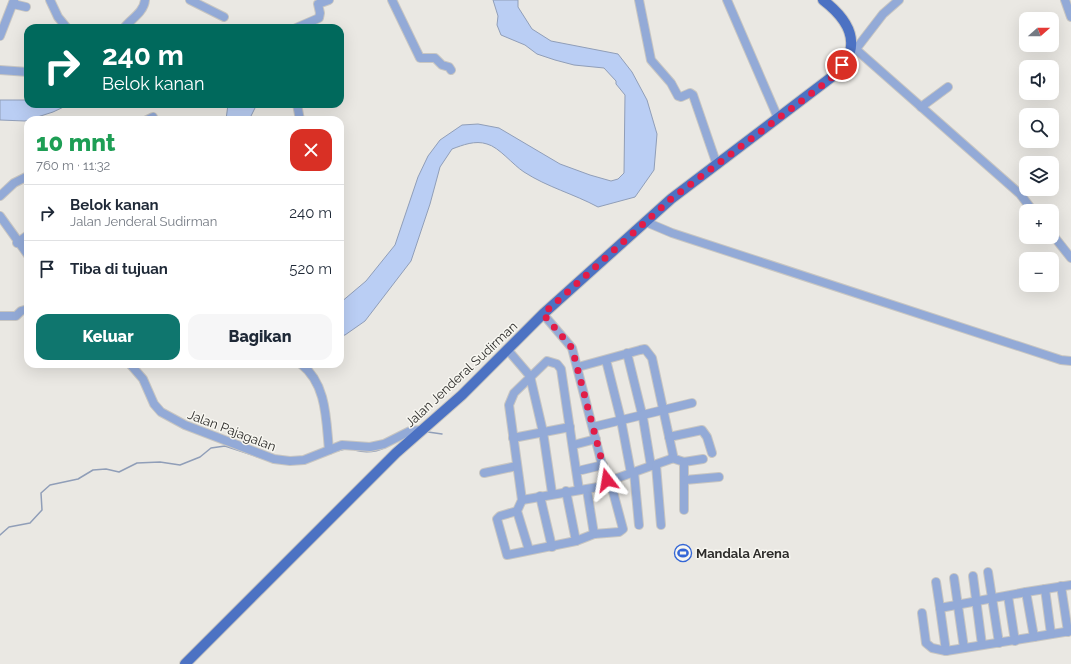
<!DOCTYPE html>
<html lang="id">
<meta charset="utf-8">
<style>
:root{--surface:#fff;--page:#f6f6f7;--text:#1f2937;--muted:#747a83;--line:#e0e1e3;--accent:#0f766e}
body{margin:0;font-family:Raleway,sans-serif;background:var(--page);color:var(--text);height:100vh;display:flex;flex-direction:column;font-size:15px;white-space:nowrap}
*{box-sizing:border-box;margin:0}
p{font-size:13px;color:var(--muted)}
.icon{flex:none;width:22px;height:22px;fill:none;stroke:currentColor;stroke-width:2;stroke-linecap:round;stroke-linejoin:round}
.map{position:relative;flex:1;overflow:hidden}
.details{position:absolute;left:24px;top:116px;width:320px;height:252px;display:flex;flex-direction:column;background:var(--surface);border-radius:12px;box-shadow:0 4px 16px #0002}
.details>*{flex:none}
.banner{position:absolute;left:24px;top:24px;width:320px;height:84px;border-radius:12px;box-shadow:0 4px 16px #0002;background:#00695c;color:#fff;overflow:hidden}
.needle{width:26px;rotate:69deg}
.fabs{position:absolute;left:1019px;top:12px;display:grid;gap:8px}
.fabs a{display:grid;place-items:center;width:40px;height:40px;border-radius:8px;background:var(--surface);box-shadow:0 4px 16px #0002;font-size:20px}
.pin{position:absolute;display:grid;place-items:center;width:34px;height:34px;color:#fff;margin:-17px;border:2px solid #fff;border-radius:50%;box-shadow:0 1px 4px #0007}
.me{position:absolute;width:44px;margin:-22px;rotate:346deg;stroke-linejoin:round;filter:drop-shadow(0 0 3px #0008)}
.turn{display:flex;align-items:center;gap:14px;height:84px;padding:0 12px;font-size:18px}
.turn .icon{width:52px;height:52px;stroke-width:2.5}
.turn b{display:block;font-size:28px;line-height:34px}
.round{display:grid;place-items:center;flex:none;width:42px;height:42px;border-radius:12px;background:var(--page)}
.overview{display:flex;align-items:center;justify-content:space-between;height:68px;padding:0 12px}
h1{font-size:24px;font-weight:800;line-height:30px;color:#1e9e55}
.primary-button{display:flex;gap:8px;margin-top:auto;padding:8px 12px}
.primary-button a{flex:1;height:46px;border-radius:12px;background:var(--accent);color:#fff;font-size:16px;font-weight:800;line-height:46px;text-align:center}
.primary-button a+a{background:var(--page);color:var(--text)}
ul{padding:0;list-style:none}
li{display:flex;align-items:center;gap:12px;height:56px;padding:0 12px;border-top:1px solid var(--line)}
li div{flex:1}
li b{display:block;font-size:15px}
li em{font-style:normal}
.map>svg:first-child{display:block}
</style>
<div class="map">
<svg width="1071" height="664" viewBox="0 0 1071 664">
<rect width="100%" height="100%" fill="#eae8e3"/>
<g fill="#bacef4" stroke="#909eb8">
<path d="M493 0H518V7L532 29 551 41 618 54 632 72 647 100 657 134 654 170 635 197 598 207C574 194 547 187 524 172 513 165 499 147 487 144 475 140 463 145 452 149L440 167 430 204 411 261 365 321 345 335 340 336V303L366 281 395 245 418 177 428 156 440 140 462 125 478 124 499 128 560 164 590 175 611 181 618 179 624 173 625 95 616 84V81L604 68 574 65 555 60 537 54 525 45 501 35 497 25 498 16Z"/>
<path d="M28 99V104H70L53 112 25 121 0 120V100H25Z"/>
<path d="M228 104H257L249 120H226Z"/>
</g>
<g fill="none" stroke-linecap="round" stroke-linejoin="round">
<g stroke="#909eb8" stroke-width="1.5">
<path d="M428 432 442 434"/>
<path d="M355 450C365 453 376 452 386 447"/>
<path d="M337 451 345 449"/>
<path d="M0 535 9 527 30 523 42 510 41 493 50 485 78 479 93 470 106 469 119 472 137 463 160 462 180 465 200 457 211 448 225 446 264 459"/>
</g>
<g stroke="#c8c6c2" stroke-width="10">
<g id="minor">
<path d="M50 0 58 17 67 28"/>
<path d="M190 0 224 17"/>
<path d="M392 0 420 58H435L442 65 449 67 451 70"/>
<path d="M639 0 651 60 671 83 678 96 681 97 690 93 693 95 717 165"/>
<path d="M727 0 778 118"/>
<path d="M1065 0 1071 17"/>
<path d="M13 4 26 7"/>
<path d="M124 28C131 19 144 12 145 0"/>
<path d="M296 28 319 18 320 13 318 4 329 0"/>
<path d="M0 36 14 0"/>
<path d="M851 45 1020 194 1033 211"/>
<path d="M856 49 883 14 899 0"/>
<path d="M0 70 28 72"/>
<path d="M297 104 300 120"/>
<path d="M921 107 948 87"/>
<path d="M147 120 153 117"/>
<path d="M0 196 14 183 28 176"/>
<path d="M0 216 28 255"/>
<path d="M646 222 672 233 1061 360 1071 361"/>
<path d="M1052 234 1071 258"/>
<path d="M17 243 28 235"/>
<path d="M543 314 572 348 606 480 609 481 651 466"/>
<path d="M0 316H16L21 311 28 309"/>
<path d="M507 349 530 376 543 432 552 493"/>
<path d="M606 360 621 420 631 473"/>
<path d="M130 364 143 379 154 404 161 412 185 425 274 459 290 461 304 460 342 445 370 447 384 444 410 431 421 430"/>
<path d="M301 364C327 384 326 420 329 450"/>
<path d="M578 367 640 350 645 349 652 358 673 455 671 459 651 466 643 418 627 353"/>
<path d="M593 427 692 403"/>
<path d="M669 437 702 430 707 437 712 453"/>
<path d="M513 438 570 427"/>
<path d="M577 444 596 439"/>
<path d="M672 458 684 462 703 459"/>
<path d="M684 462V510"/>
<path d="M656 465 661 525"/>
<path d="M582 470 603 465"/>
<path d="M634 472 639 525"/>
<path d="M484 473 517 466"/>
<path d="M685 480 719 477"/>
<path d="M587 490 594 534"/>
<path d="M566 491 576 541"/>
<path d="M540 496 552 547"/>
<path d="M517 511 500 516 497 519 507 555 576 541 594 534 619 532 623 529 612 488 610 485 522 500"/>
<path d="M529 550 517 511 522 500 509 405 514 393 547 361 557 364 561 369 579 490"/>
<path d="M988 572 999 643"/>
<path d="M973 576 982 645"/>
<path d="M954 578 964 648"/>
<path d="M936 582 940 608 1026 592 1034 637 1071 631"/>
<path d="M1061 586 1068 632"/>
<path d="M1045 589 1051 634"/>
<path d="M1026 592 1071 585"/>
<path d="M1008 596 1015 641"/>
<path d="M940 608 946 651"/>
<path d="M922 613 926 643 932 648 946 651 1034 637"/>
</g>
</g>
<g stroke="#c8c6c2" stroke-width="12">
<path id="major" d="M185 664 396 453 462 395 543 314 671 199 837 73C842 66 851 55 851 46 853 26 836 10 823 0"/>
</g>
<use href="#minor" stroke="#93aad7" stroke-width="8"/>
<use href="#major" stroke="#4c72c3" stroke-width="10"/>
</g>
<g fill="none" stroke-linecap="round" stroke-linejoin="round">
<path stroke="#e11d48" stroke-width="7" stroke-dasharray="0 12.6" d="M607 480 572 348 543 314 671 199 824 84 837 73 842 65"/>
</g>
<defs>
<g id="stadium-ring" transform="scale(0.9)"><circle r="9.5" fill="#f7f6f0" stroke="#3466d6" stroke-width="1.5"/><path d="M0-5a6.5 5 0 1 0 0 10a6.5 5 0 1 0 0-10ZM-3.5-1.8h7v3.6h-7Z" fill="#3466d6"/></g>
</defs>
<g fill-rule="evenodd">
<use href="#stadium-ring" x="683" y="553"/>
</g>
<g text-anchor="middle" stroke-width="3" stroke-linejoin="round" paint-order="stroke">
<g font-size="13" fill="#2e2d2b" stroke="#f7f6f0">
<text transform="translate(461 374) rotate(-43)" y="5">Jalan Jenderal Sudirman</text>
<text transform="translate(232 430) rotate(21)" y="5">Jalan Pajagalan</text>
</g>
<g font-size="13" font-weight="bold" fill="#2e2d2b" stroke="#f7f6f0" text-anchor="start">
<text x="696" y="558">Mandala Arena</text>
</g>
</g>
</svg>
<div class="fabs">
<a><svg class="needle" viewBox="-14 -14 28 28"><path d="M0-13l5 13h-10z" fill="#e53935"/><path d="M0 13l5-13h-10z" fill="#747a83"/></svg></a>
<a><svg class="icon" aria-label="sound" viewBox="0 0 24 24"><path d="M4 9h4l5-4v14l-5-4H4zM17 9q2 3 0 6"/></svg></a>
<a><svg class="icon" aria-label="search" viewBox="0 0 24 24"><circle cx="10" cy="10" r="6"/><path d="M15 15l6 6"/></svg></a>
<a><svg class="icon" aria-label="layers" viewBox="0 0 24 24"><path d="M12 4l9 5-9 5-9-5zM3 14l9 5 9-5"/></svg></a>
<a>+</a>
<a>−</a>
</div>
<div class="pin" style="left:842px;top:65px;background:#d93025"><svg class="icon" aria-label="arrive" viewBox="0 0 24 24"><path d="M6 21V4h12l-3 4 3 4H6"/></svg></div>
<svg class="me" style="left:607px;top:480px" viewBox="-20 -20 40 40"><path d="M0-17L14 15 0 8-14 15z" fill="#e11d48" stroke="#fff" stroke-width="4"/></svg>
<div class="banner">
<div class="turn"><svg class="icon" aria-label="right" viewBox="0 0 24 24"><path d="M7 20v-9h11M14 6l5 5-5 5"/></svg><div><b>240 m</b>Belok kanan</div></div>
</div>
<section class="details">
<div class="overview"><div><h1>10 mnt</h1><p>760 m · 11:32</p></div><a class="round" style="background:#d93025;color:#fff"><svg class="icon" aria-label="close" viewBox="0 0 24 24"><path d="M6 6l12 12M18 6L6 18"/></svg></a></div>
<ul>
<li><svg class="icon" aria-label="right" viewBox="0 0 24 24"><path d="M7 20v-9h11M14 6l5 5-5 5"/></svg><div><b>Belok kanan</b><p>Jalan Jenderal Sudirman</p></div><em>240 m</em></li>
<li><svg class="icon" aria-label="arrive" viewBox="0 0 24 24"><path d="M6 21V4h12l-3 4 3 4H6"/></svg><div><b>Tiba di tujuan</b></div><em>520 m</em></li>
</ul>
<div class="primary-button"><a>Keluar</a><a>Bagikan</a></div>
</section>
</div>
